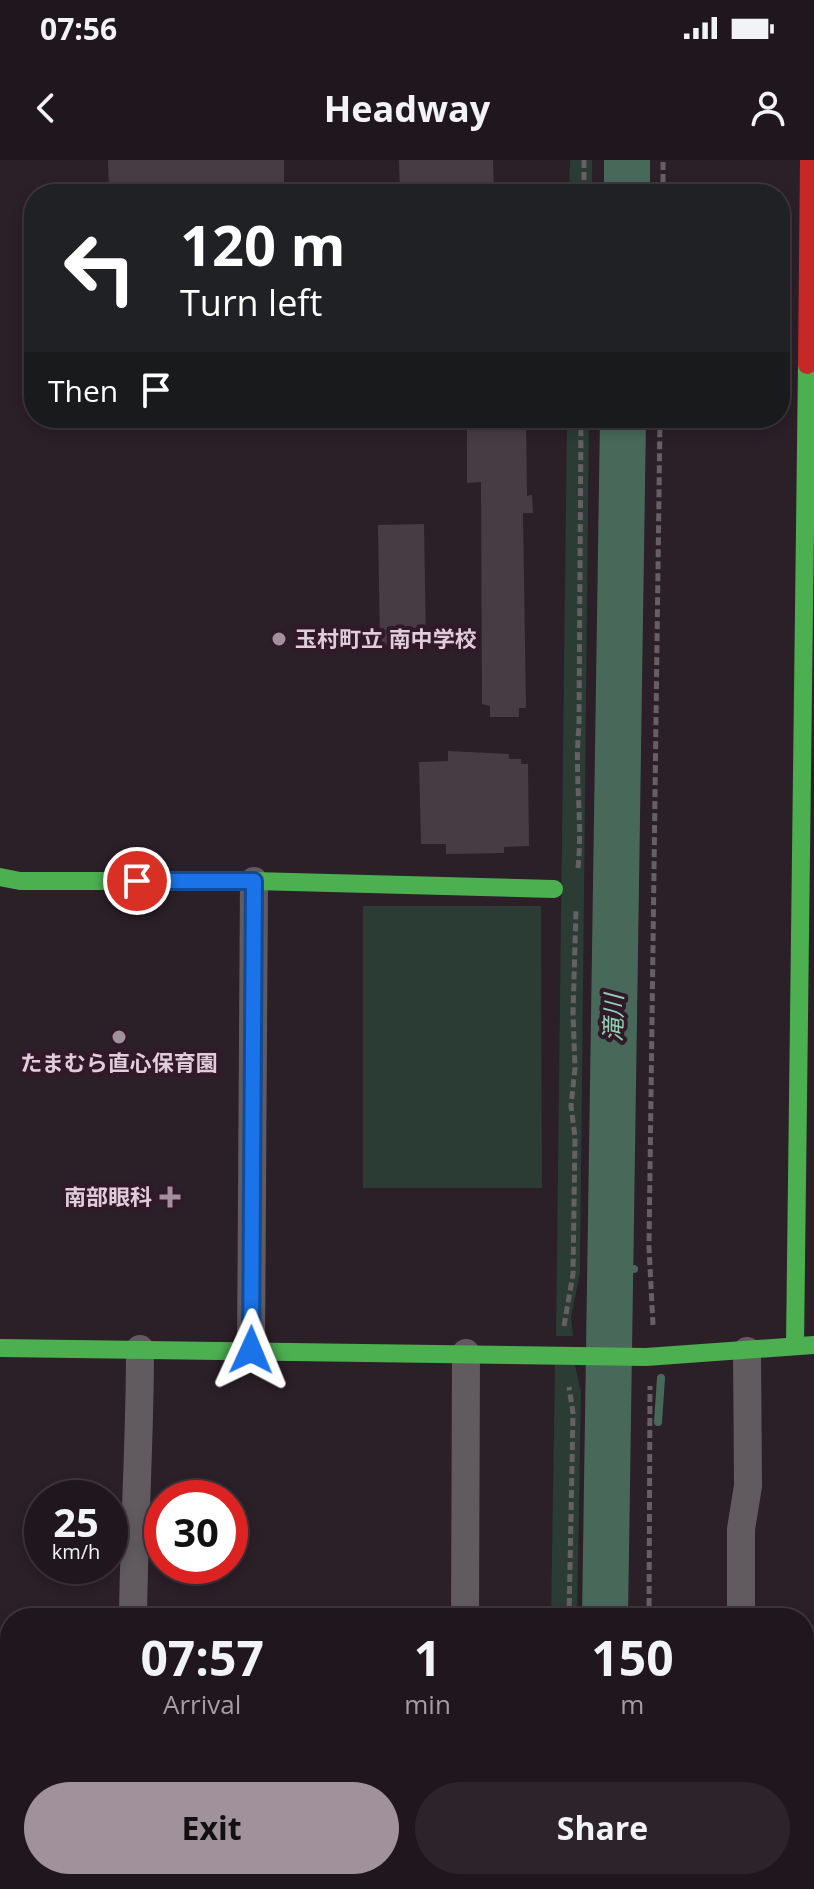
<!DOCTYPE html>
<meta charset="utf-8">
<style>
:root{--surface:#20171e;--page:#2d242b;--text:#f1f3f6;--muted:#a29fa4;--line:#3d363c;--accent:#a0919b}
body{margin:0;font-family:"Open Sans","Noto Sans JP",sans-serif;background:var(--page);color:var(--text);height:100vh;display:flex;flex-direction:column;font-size:30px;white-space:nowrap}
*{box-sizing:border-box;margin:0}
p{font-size:26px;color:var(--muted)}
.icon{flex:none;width:44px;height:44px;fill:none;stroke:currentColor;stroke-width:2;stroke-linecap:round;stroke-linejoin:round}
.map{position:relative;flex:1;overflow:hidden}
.drawer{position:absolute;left:0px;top:1448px;width:814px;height:282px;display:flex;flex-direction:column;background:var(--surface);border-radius:32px 32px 0 0;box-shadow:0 4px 12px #0003,0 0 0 2px var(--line)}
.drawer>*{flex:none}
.top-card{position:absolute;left:24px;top:24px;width:766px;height:244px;border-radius:32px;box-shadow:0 4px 12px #0003,0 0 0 2px var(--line);background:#202124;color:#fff;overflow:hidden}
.speed{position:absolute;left:24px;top:1320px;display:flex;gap:16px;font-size:40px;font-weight:700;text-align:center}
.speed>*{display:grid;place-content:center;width:104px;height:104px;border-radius:50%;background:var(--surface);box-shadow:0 4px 12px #0003,0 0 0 2px var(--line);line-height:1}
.speed small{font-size:20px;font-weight:400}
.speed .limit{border:12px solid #d22;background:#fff;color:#111}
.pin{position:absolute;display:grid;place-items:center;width:68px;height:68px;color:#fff;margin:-34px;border:4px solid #fff;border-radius:50%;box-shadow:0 2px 8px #0007}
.me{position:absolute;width:88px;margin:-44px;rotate:1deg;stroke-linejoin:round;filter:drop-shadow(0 0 6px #0008)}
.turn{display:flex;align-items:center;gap:28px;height:168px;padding:0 24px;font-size:36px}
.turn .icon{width:104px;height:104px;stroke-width:2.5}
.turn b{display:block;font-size:56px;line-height:68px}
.then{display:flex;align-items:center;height:76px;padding:0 24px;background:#0003;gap:16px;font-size:30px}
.eta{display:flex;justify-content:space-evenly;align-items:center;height:136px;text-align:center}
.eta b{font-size:48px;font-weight:700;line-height:56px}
.button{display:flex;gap:16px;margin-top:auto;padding:16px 24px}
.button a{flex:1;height:92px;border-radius:48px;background:var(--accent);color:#111;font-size:32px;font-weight:700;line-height:92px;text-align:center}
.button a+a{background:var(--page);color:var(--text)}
.status{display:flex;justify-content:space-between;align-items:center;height:56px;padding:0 40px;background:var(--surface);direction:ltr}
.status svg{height:22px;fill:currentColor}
header{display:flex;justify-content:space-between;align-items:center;height:104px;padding:0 24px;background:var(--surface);font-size:36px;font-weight:700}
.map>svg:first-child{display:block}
</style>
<div class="status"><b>07:56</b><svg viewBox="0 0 49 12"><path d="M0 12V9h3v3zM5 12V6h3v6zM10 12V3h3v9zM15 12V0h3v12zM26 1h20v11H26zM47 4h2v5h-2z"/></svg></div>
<header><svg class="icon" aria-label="back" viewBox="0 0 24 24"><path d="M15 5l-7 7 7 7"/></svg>Headway<svg class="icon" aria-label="person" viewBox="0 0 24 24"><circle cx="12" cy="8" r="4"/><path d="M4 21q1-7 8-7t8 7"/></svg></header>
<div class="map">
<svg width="814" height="1729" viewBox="0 0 814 1729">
<rect width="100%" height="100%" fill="#2b1f28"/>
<g fill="#2a3c34">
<path d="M570 0H592V34H569Z"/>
<path d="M567 258H589L580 1113 571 1157 573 1176H556Z"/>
<path d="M363 746H541L542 1028H363Z"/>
<path d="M555 1205H575L581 1232 577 1458H551Z"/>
</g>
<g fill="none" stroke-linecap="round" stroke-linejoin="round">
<g stroke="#48695a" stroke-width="8">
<path d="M610 1109H634"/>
<path d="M658 1262 661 1218"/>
</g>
<g stroke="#48695a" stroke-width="46">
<path d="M627 34V0"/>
<path d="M605 1458 623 258"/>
<path d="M606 1720V1729"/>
</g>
</g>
<g fill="#483c44">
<path d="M108 0H284V34L109 32Z"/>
<path d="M399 0H493L494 34H400Z"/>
<path d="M467 258H526L527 336 532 335 533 353H523L526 548H519V557H490V546L482 544 481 322 467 323Z"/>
<path d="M424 364 426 485H380L378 365Z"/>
<path d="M448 591 509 594V599H521V604H528L529 686 504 687V693L446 694V684H421L419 602 448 601Z"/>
</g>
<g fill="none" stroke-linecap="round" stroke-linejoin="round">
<g stroke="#666064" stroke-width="5" stroke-dasharray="8 4" stroke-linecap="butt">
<path d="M584 0V34"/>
<path d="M663 34V0"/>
<path d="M578 708C583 661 574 614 579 567L581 258"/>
<path d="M653 1165 649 1087 660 258"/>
<path d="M564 1166 573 1114 575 977 571 946 575 908 573 853 576 750"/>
<path d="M569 1458 573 1253 569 1227"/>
<path d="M649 1458 650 1226"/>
<path d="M565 1729V1720"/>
</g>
<g stroke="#615b5f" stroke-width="14">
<path d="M804 1548H814"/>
<path d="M648 1720V1729"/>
</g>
<g stroke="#615b5f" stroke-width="28">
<path d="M251 1190 254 721"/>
<path d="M133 1458C134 1368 140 1279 140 1189"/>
<path d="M465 1458 466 1193"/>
<path d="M741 1458V1369L748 1326 747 1191"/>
<path d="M130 1729V1720"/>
<path d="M463 1729V1720"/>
<path d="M741 1729V1720"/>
</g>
<g stroke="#4caf50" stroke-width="18">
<path d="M0 717 20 721H254L554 729"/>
<path d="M795 1185 807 205"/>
<path d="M0 1188 646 1197 814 1185"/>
</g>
<path stroke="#c62828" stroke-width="18" d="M807 205 809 0"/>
</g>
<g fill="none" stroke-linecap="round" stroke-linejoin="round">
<g stroke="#114b97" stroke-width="20">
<path id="route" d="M137 721H254L251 1190"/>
</g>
<use href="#route" stroke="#1a73e8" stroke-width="14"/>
</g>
<g fill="#a0919b" stroke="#31192a" stroke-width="3">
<circle cx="279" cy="479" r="8"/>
<circle cx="119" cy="877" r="8"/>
<path d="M166 1025h8v8h8v8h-8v8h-8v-8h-8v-8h8z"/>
</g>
<g text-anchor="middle" stroke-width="8" stroke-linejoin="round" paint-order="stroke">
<g font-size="22" font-weight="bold" fill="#dfced9" stroke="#31192a" text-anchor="start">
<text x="295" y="487">玉村町立 南中学校</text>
<text x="119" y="911" text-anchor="middle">たまむら直心保育園</text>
<text x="152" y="1045" text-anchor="end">南部眼科</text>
</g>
<g font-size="24" font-style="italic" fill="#90d1b3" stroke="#31192a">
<text transform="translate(614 858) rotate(-89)" y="8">滝川</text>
</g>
</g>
</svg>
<div class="speed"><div>25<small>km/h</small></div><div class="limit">30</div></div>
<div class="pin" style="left:137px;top:721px;background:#d93025"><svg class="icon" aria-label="arrive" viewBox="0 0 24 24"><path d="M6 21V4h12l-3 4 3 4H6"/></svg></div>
<svg class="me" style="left:251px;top:1190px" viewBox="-20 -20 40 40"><path d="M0-17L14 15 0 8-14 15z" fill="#1a73e8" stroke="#fff" stroke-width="4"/></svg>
<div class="top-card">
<div class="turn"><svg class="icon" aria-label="left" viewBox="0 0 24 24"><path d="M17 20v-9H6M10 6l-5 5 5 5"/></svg><div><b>120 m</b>Turn left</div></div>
<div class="then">Then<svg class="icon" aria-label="arrive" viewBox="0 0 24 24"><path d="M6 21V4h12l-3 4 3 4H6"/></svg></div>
</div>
<section class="drawer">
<div class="eta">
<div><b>07:57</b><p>Arrival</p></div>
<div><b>1</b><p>min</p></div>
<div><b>150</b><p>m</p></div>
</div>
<div class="button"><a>Exit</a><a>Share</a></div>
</section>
</div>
